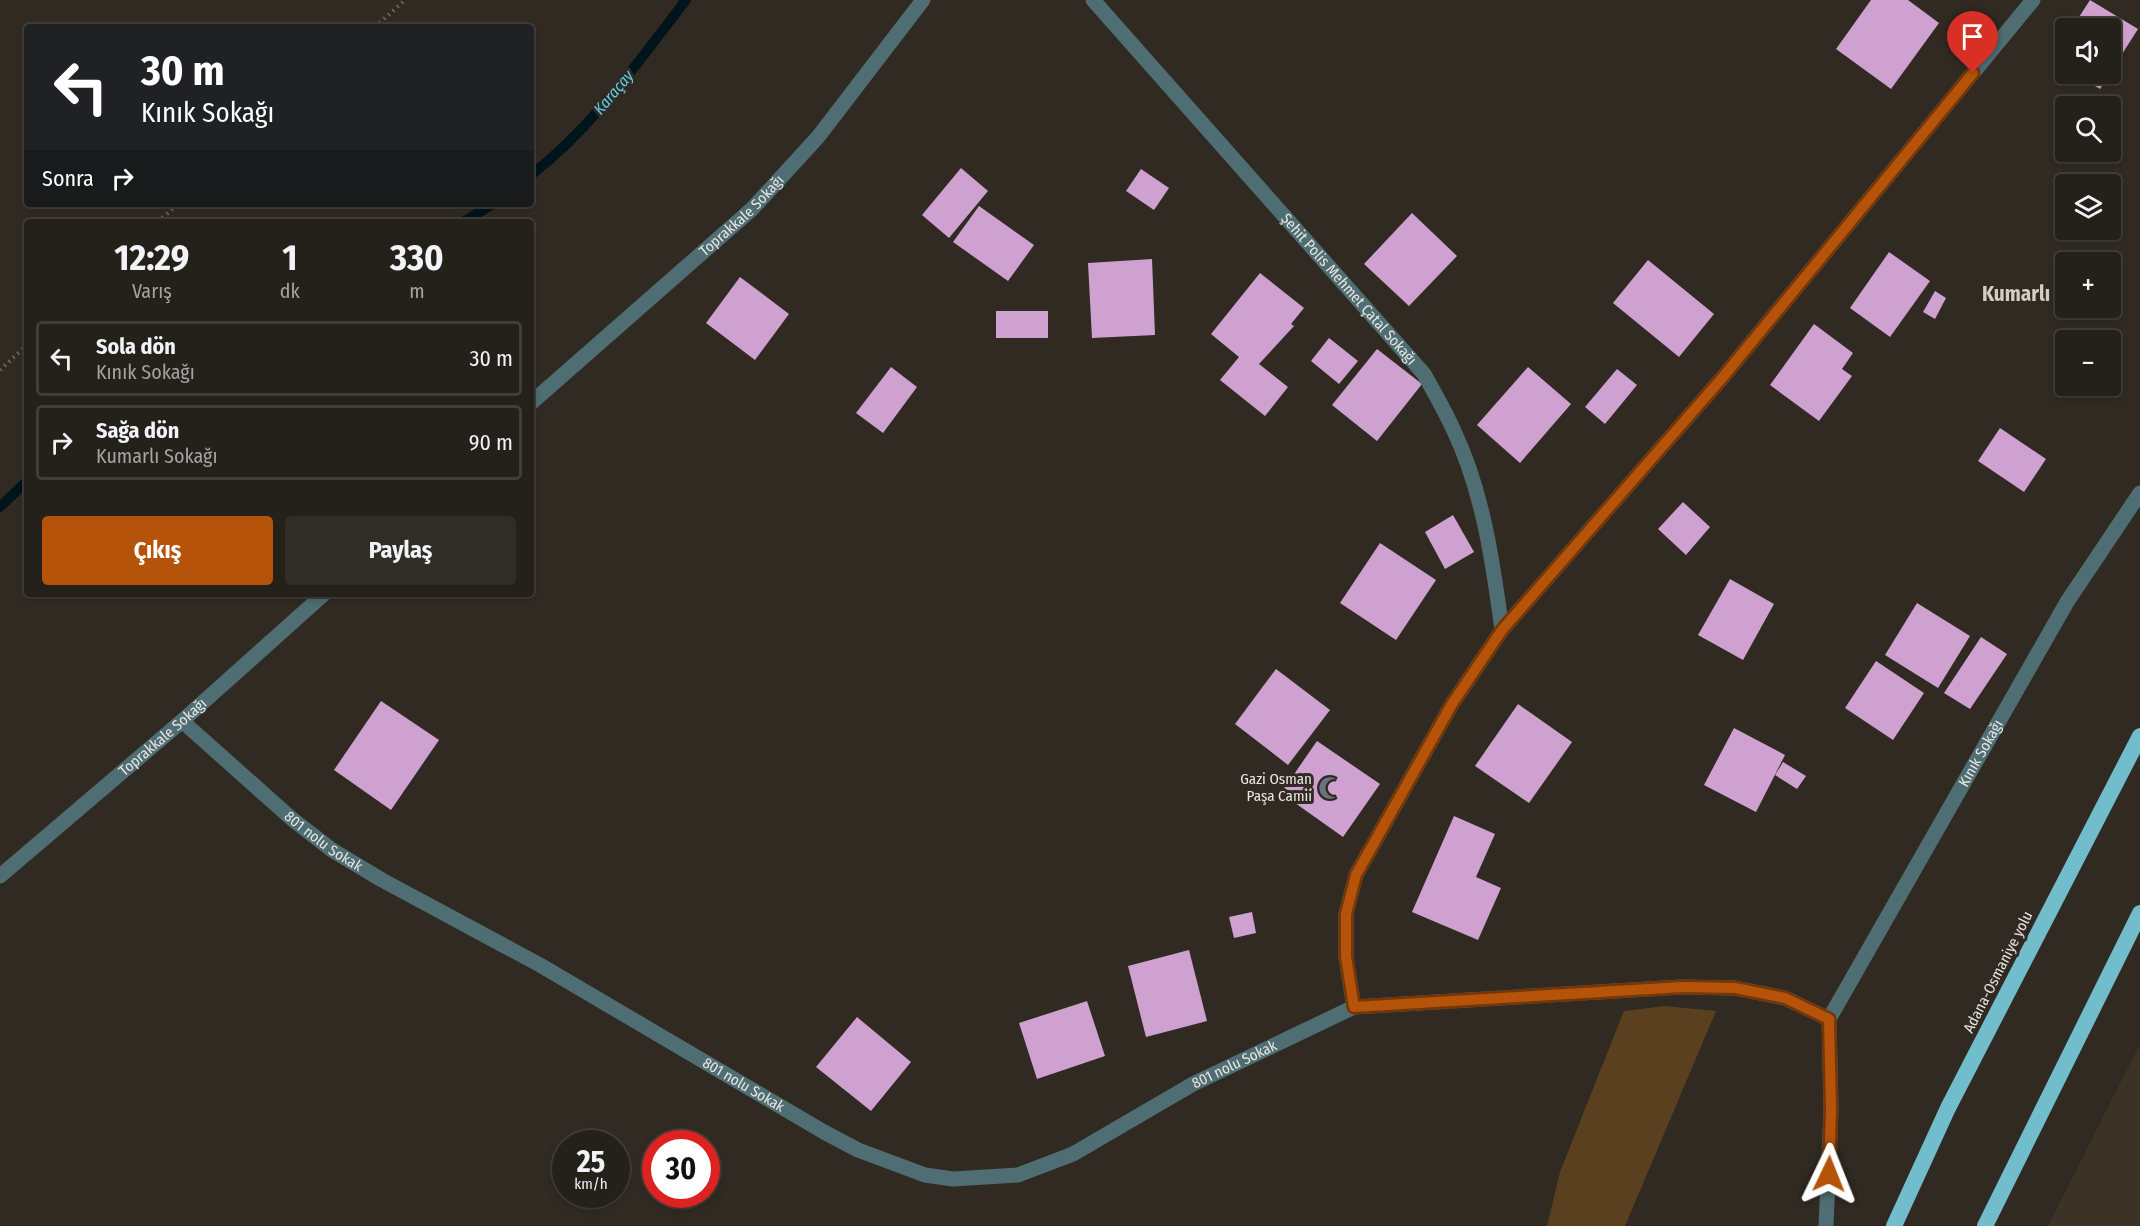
<!DOCTYPE html>
<html lang="tr">
<meta charset="utf-8">
<style>
:root{--surface:#24201a;--page:#302d27;--text:#f1f3f6;--muted:#a3a3a2;--line:#413e39;--accent:#b45309}
body{margin:0;font-family:"Fira Sans Condensed",sans-serif;background:var(--page);color:var(--text);height:100vh;display:flex;flex-direction:column;font-size:22px;white-space:nowrap}
*{box-sizing:border-box;margin:0}
p{font-size:20px;color:var(--muted)}
.icon{flex:none;width:33px;height:33px;fill:none;stroke:currentColor;stroke-width:2;stroke-linecap:round;stroke-linejoin:round}
.map{position:relative;flex:1;overflow:hidden}
.drawer{position:absolute;left:24px;top:219px;width:510px;height:378px;display:flex;flex-direction:column;background:var(--surface);border-radius:6px;box-shadow:0 3px 9px #0003,0 0 0 2px var(--line)}
.drawer>*{flex:none}
.hud{position:absolute;left:24px;top:24px;width:510px;height:183px;border-radius:6px;box-shadow:0 3px 9px #0003,0 0 0 2px var(--line);background:#202124;color:#fff;overflow:hidden}
.buttons{position:absolute;left:2055px;top:18px;display:grid;gap:12px}
.buttons a{display:grid;place-items:center;width:66px;height:66px;border-radius:6px;background:var(--surface);box-shadow:0 3px 9px #0003,0 0 0 2px var(--line);font-size:30px}
.speed{position:absolute;left:552px;top:1130px;display:flex;gap:12px;font-size:30px;font-weight:700;text-align:center}
.speed>*{display:grid;place-content:center;width:78px;height:78px;border-radius:50%;background:var(--surface);box-shadow:0 3px 9px #0003,0 0 0 2px var(--line);line-height:1}
.speed small{font-size:15px;font-weight:400}
.speed .limit{border:9px solid #d22;background:#fff;color:#111}
.pin{position:absolute;display:grid;place-items:center;width:51px;height:51px;color:#fff;margin:-62px -26px;border-radius:50% 50% 50% 0;rotate:-45deg;box-shadow:0 0 6px #0007}
.pin .icon{rotate:45deg}
.me{position:absolute;width:66px;margin:-33px;rotate:2deg;stroke-linejoin:round;filter:drop-shadow(0 0 4px #0008)}
.turn{display:flex;align-items:center;gap:21px;height:126px;padding:0 18px;font-size:27px}
.turn .icon{width:78px;height:78px;stroke-width:2.5}
.turn b{display:block;font-size:42px;line-height:51px}
.then{display:flex;align-items:center;height:57px;padding:0 18px;background:#0003;gap:12px;font-size:22px}
.eta{display:flex;justify-content:space-evenly;align-items:center;height:102px;text-align:center}
.eta b{font-size:36px;font-weight:700;line-height:42px}
.button{display:flex;gap:12px;margin-top:auto;padding:12px 18px}
.button a{flex:1;height:69px;border-radius:6px;background:var(--accent);color:#fff;font-size:24px;font-weight:700;line-height:69px;text-align:center}
.button a+a{background:var(--page);color:var(--text)}
ul{padding:0;list-style:none}
li{display:flex;align-items:center;gap:18px;height:75px;margin:0 12px 9px;padding:0 6px;border:3px solid var(--line);border-radius:6px}
li div{flex:1}
li b{display:block;font-size:22px}
li em{font-style:normal}
.map>svg:first-child{display:block}
</style>
<div class="map">
<svg width="2140" height="1226" viewBox="0 0 2140 1226">
<rect width="100%" height="100%" fill="#302a22"/>
<path fill="#3c3225" d="M2140 1044V1226H2048Z"/>
<path fill="#5a401f" d="M1665 1006 1716 1011 1625 1226H1547L1560 1172 1624 1011Z"/>
<g fill="none" stroke-linecap="round" stroke-linejoin="round">
<g stroke="#00141b" stroke-width="10">
<path d="M531 175C593 127 638 62 686 0"/>
<path d="M463 222 493 204"/>
<path d="M0 507 27 481"/>
</g>
</g>
<g fill="#cfa1d0">
<path d="M1871 0H1908L1939 23 1891 89 1836 49Z"/>
<path d="M2090 0 2138 29 2110 73V28H2072Z"/>
<path d="M2066 39V67L2053 59Z"/>
<path d="M2075 74H2110L2100 89Z"/>
<path d="M961 168 988 191 949 238 922 215Z"/>
<path d="M1141 169 1169 188 1154 210 1126 191Z"/>
<path d="M979 206 1034 245 1008 281 953 242Z"/>
<path d="M1412 213 1457 256 1409 306 1364 264Z"/>
<path d="M1889 252 1930 281 1890 337 1850 308Z"/>
<path d="M1152 259 1155 335 1092 338 1088 263Z"/>
<path d="M1648 260 1714 314 1679 357 1613 303Z"/>
<path d="M1260 273 1304 308 1291 324 1294 326 1259 364 1288 387 1265 416 1220 380 1239 357 1211 334Z"/>
<path d="M740 277 789 314 755 360 706 323Z"/>
<path d="M1935 291 1946 298 1935 319 1923 312Z"/>
<rect x="996" y="311" width="52" height="27"/>
<path d="M1814 324 1853 353 1842 369 1852 376 1819 421 1770 385Z"/>
<path d="M1329 338 1358 361 1339 384 1311 361Z"/>
<path d="M1377 349 1422 384 1377 441 1332 405Z"/>
<path d="M891 367 917 387 883 433 856 413Z"/>
<path d="M1528 367 1571 404 1520 463 1477 425Z"/>
<path d="M1617 369 1637 385 1605 424 1585 407Z"/>
<path d="M2000 428 2046 459 2024 492 1978 461Z"/>
<path d="M1683 502 1710 527 1686 555 1658 529Z"/>
<path d="M1453 515 1474 552 1445 569 1425 532Z"/>
<path d="M1380 543 1436 580 1396 640 1340 603Z"/>
<path d="M1730 579 1774 604 1743 660 1698 635Z"/>
<path d="M1917 603 1970 636 1938 688 1885 655Z"/>
<path d="M1981 637 2007 654 1970 709 1944 693Z"/>
<path d="M1876 661 1924 693 1893 740 1845 708Z"/>
<path d="M1276 669 1330 710 1288 765 1235 724Z"/>
<path d="M381 701 439 740 391 810 334 770Z"/>
<path d="M1518 704 1572 742 1529 803 1475 766Z"/>
<path d="M1734 728 1785 755 1756 812 1704 785Z"/>
<path d="M1317 741 1380 784 1343 837 1281 793Z"/>
<path d="M1783 762 1806 776 1797 789 1775 775Z"/>
<path d="M1454 816 1495 834 1476 877 1501 888 1478 940 1412 912Z"/>
<path d="M1252 912 1256 933 1234 938 1229 917Z"/>
<path d="M1189 950 1207 1021 1146 1037 1128 966Z"/>
<path d="M1087 1001 1105 1056 1037 1079 1019 1023Z"/>
<path d="M857 1017 911 1062 871 1111 816 1067Z"/>
</g>
<g fill="none" stroke-linecap="round" stroke-linejoin="round">
<g stroke="#736d66" stroke-width="4" stroke-dasharray="1.5 4.5" stroke-linecap="butt">
<path d="M375 27 405 0"/>
<path d="M158 222 178 204"/>
<path d="M0 370 27 345"/>
</g>
<g stroke="#4f6e74" stroke-width="15">
<path id="s1" d="M1093 0 1424 374C1434 392 1445 411 1454 431 1483 492 1493 563 1502 630"/>
<path id="s2" d="M531 403 752 209 818 137 923 0"/>
<path id="s3" d="M182 721 292 819 332 850 382 880 540 965 824 1132 858 1150 925 1175 953 1179 1018 1175 1073 1154 1193 1084 1354 1007 1681 987 1735 988 1785 998 1829 1019 1831 1110 1826 1226"/>
<path id="s4" d="M0 876 182 721 324 594"/>
<path d="M1354 1007 1346 958V914L1356 875 1452 704 1502 630 1723 377 2033 0"/>
<path id="s5" d="M1829 1019 2067 602 2140 493"/>
</g>
<g stroke="#72bdcc" stroke-width="16">
<path d="M1894 1226 1948 1108 2140 736"/>
<path d="M1985 1226 2140 913"/>
</g>
</g>
<g fill="none" stroke-linecap="round" stroke-linejoin="round">
<g stroke="#753606" stroke-width="15">
<path id="route" d="M1829 1174 1831 1110 1829 1019 1785 998 1735 988 1682 987 1354 1007 1346 957V914L1356 875 1452 704 1502 630 1723 377 1973 73"/>
</g>
<use href="#route" stroke="#b45309" stroke-width="10"/>
</g>
<defs>
<g id="mosque-bare" transform="scale(1.8)"><path d="M3.5-4.9A6 6 0 1 0 3.5 4.9A5 5 0 1 1 3.5-4.9Z" fill="#6b7280" stroke="#302a22" stroke-width="2.5" paint-order="stroke"/></g>
</defs>
<g fill-rule="evenodd">
<use href="#mosque-bare" x="1330" y="788"/>
</g>
<g text-anchor="middle" stroke-width="6" stroke-linejoin="round" paint-order="stroke">
<g font-size="15" fill="#eae6e1" stroke="#302a22">
<text dy="5" stroke="none"><textPath href="#s2" startOffset="282">Toprakkale Sokağı</textPath></text>
<text dy="5" stroke="none"><textPath href="#s1" startOffset="386">Şehit Polis Mehmet Çatal Sokağı</textPath></text>
<text dy="5" stroke="none"><textPath href="#s4" startOffset="214">Toprakkale Sokağı</textPath></text>
<text dy="5" stroke="none"><textPath href="#s5" startOffset="306">Kınık Sokağı</textPath></text>
<text dy="5" stroke="none"><textPath href="#s3" startOffset="186">801 nolu Sokak</textPath></text>
<text transform="translate(1998 972) rotate(-63)" y="5">Adana-Osmaniye yolu</text>
<text dy="5" stroke="none"><textPath href="#s3" startOffset="1212">801 nolu Sokak</textPath></text>
<text dy="5" stroke="none"><textPath href="#s3" startOffset="672">801 nolu Sokak</textPath></text>
</g>
<g font-size="15" fill="#eae6e1" stroke="#302a22" text-anchor="end">
<text x="1312" y="784">Gazi Osman<tspan x="1312" dy="17">Paşa Camii</tspan></text>
</g>
<g font-size="16" font-style="italic" fill="#5ecff2" stroke="#302a22">
<text transform="translate(613 92) rotate(-50)" y="6">Karaçay</text>
</g>
<g font-size="21" font-weight="bold" fill="#d5ccc2" stroke="#302a22">
<text x="2016" y="301">Kumarlı</text>
</g>
</g>
</svg>
<div class="buttons">
<a><svg class="icon" aria-label="sound" viewBox="0 0 24 24"><path d="M4 9h4l5-4v14l-5-4H4zM17 9q2 3 0 6"/></svg></a>
<a><svg class="icon" aria-label="search" viewBox="0 0 24 24"><circle cx="10" cy="10" r="6"/><path d="M15 15l6 6"/></svg></a>
<a><svg class="icon" aria-label="layers" viewBox="0 0 24 24"><path d="M12 4l9 5-9 5-9-5zM3 14l9 5 9-5"/></svg></a>
<a>+</a>
<a>−</a>
</div>
<div class="speed"><div>25<small>km/h</small></div><div class="limit">30</div></div>
<div class="pin" style="left:1973px;top:73px;background:#d93025"><svg class="icon" aria-label="arrive" viewBox="0 0 24 24"><path d="M6 21V4h12l-3 4 3 4H6"/></svg></div>
<svg class="me" style="left:1829px;top:1174px" viewBox="-20 -20 40 40"><path d="M0-17L14 15 0 8-14 15z" fill="#b45309" stroke="#fff" stroke-width="4"/></svg>
<div class="hud">
<div class="turn"><svg class="icon" aria-label="left" viewBox="0 0 24 24"><path d="M17 20v-9H6M10 6l-5 5 5 5"/></svg><div><b>30 m</b>Kınık Sokağı</div></div>
<div class="then">Sonra<svg class="icon" aria-label="right" viewBox="0 0 24 24"><path d="M7 20v-9h11M14 6l5 5-5 5"/></svg></div>
</div>
<section class="drawer">
<div class="eta">
<div><b>12:29</b><p>Varış</p></div>
<div><b>1</b><p>dk</p></div>
<div><b>330</b><p>m</p></div>
</div>
<ul>
<li><svg class="icon" aria-label="left" viewBox="0 0 24 24"><path d="M17 20v-9H6M10 6l-5 5 5 5"/></svg><div><b>Sola dön</b><p>Kınık Sokağı</p></div><em>30 m</em></li>
<li><svg class="icon" aria-label="right" viewBox="0 0 24 24"><path d="M7 20v-9h11M14 6l5 5-5 5"/></svg><div><b>Sağa dön</b><p>Kumarlı Sokağı</p></div><em>90 m</em></li>
</ul>
<div class="button"><a>Çıkış</a><a>Paylaş</a></div>
</section>
</div>
